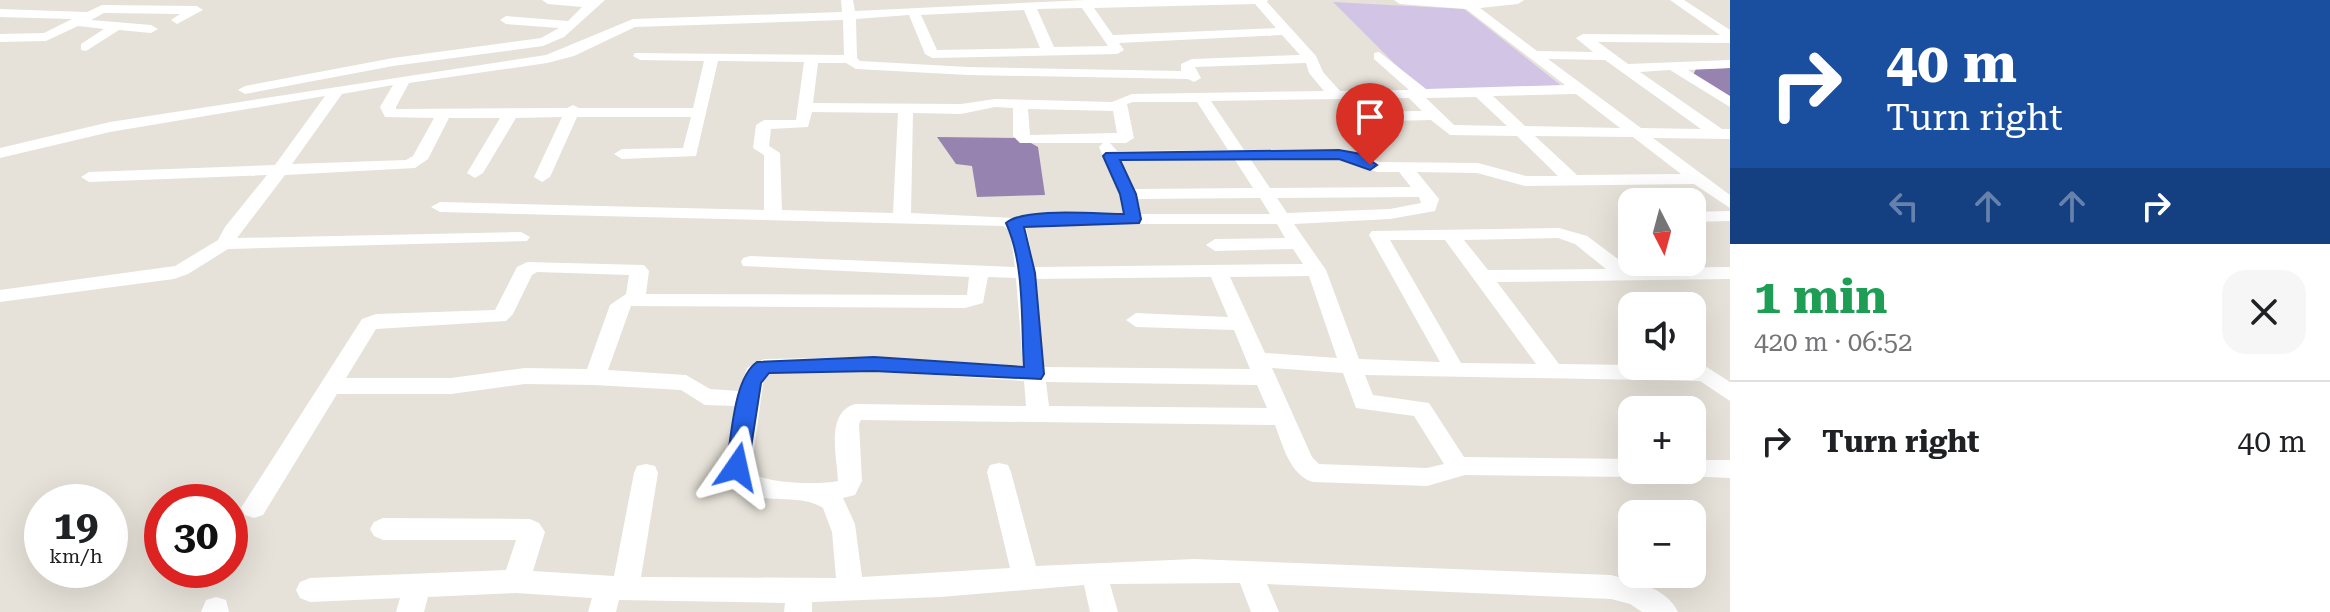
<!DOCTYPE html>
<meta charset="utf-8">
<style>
:root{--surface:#fff;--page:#f6f6f6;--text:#202124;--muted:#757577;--line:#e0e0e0}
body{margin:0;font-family:"Roboto Serif",serif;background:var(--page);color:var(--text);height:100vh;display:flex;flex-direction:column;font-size:30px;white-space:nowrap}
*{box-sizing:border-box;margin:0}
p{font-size:26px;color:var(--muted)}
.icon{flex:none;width:44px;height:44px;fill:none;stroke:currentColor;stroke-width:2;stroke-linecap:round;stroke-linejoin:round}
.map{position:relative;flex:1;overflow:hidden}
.details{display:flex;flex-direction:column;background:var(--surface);width:600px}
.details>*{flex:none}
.top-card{background:#1a4fa0;color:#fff;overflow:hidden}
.needle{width:52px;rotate:174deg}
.fabs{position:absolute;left:1618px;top:188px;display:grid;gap:16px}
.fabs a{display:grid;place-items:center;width:88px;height:88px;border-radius:16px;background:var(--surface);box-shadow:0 8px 32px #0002;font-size:40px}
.speed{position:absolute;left:24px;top:484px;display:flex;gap:16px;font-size:40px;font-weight:700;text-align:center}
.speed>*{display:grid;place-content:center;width:104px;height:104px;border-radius:50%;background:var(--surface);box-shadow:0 8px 32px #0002;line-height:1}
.speed small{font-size:20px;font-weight:400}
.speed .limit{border:12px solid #d22;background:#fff;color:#111}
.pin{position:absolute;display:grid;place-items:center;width:68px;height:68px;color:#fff;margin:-82px -34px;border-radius:50% 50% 50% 0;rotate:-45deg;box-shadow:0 0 8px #0007}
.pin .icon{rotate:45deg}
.me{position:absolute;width:88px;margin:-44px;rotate:11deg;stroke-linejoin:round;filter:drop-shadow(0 0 6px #0008)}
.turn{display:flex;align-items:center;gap:28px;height:168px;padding:0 24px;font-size:36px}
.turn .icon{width:104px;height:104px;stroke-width:2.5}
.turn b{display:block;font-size:56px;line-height:68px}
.lanes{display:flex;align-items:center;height:76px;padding:0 24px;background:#0003;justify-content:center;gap:40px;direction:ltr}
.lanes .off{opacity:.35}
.round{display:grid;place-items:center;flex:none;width:84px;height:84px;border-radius:24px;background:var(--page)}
.headline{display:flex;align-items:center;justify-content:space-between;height:136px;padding:0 24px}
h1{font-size:48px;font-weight:700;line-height:60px;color:#1e9e55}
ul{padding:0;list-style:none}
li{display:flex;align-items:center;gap:24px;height:120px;padding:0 24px;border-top:2px solid var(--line)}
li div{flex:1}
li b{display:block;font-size:30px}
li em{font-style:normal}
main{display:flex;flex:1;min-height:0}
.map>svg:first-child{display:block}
</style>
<main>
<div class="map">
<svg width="1730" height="612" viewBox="0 0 1730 612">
<rect width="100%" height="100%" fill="#e6e2d9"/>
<path fill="#d2c4e5" d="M1333 2 1464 9 1563 87 1423 92Z"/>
<g fill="#9783af">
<path d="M1730 68V99L1692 77 1696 69Z"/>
<path d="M937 137 1022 138 1038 147 1045 195 977 197 972 166 956 164Z"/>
</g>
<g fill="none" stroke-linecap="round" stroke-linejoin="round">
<g fill="#fff" fill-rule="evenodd">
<path d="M542 0H605L564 37 543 46 393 66 245 94 238 90 245 86 393 58 541 38 559 28 506 24 500 20 506 16 568 21 582 7 548 4Z"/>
<path d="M841 0H853L855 11 1085 0H1268L1267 2 1316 56 1323 72 1340 91 1409 90 1374 59V53L1379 52 1426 89 1565 85 1466 9 1400 4 1394 0H1524L1518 4 1480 8 1537 51 1593 52 1576 38 1583 34 1720 35 1670 0H1684L1730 30V43L1598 42 1628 64 1730 60V68L1688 70 1730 96V107L1670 70 1640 72 1722 129H1730V139L1653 138 1730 195V208L1694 184 1525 186 1477 173 1417 172 1439 199 1435 211 1390 219 1294 224 1326 270 1359 359 1440 362 1369 235 1372 231 1559 228 1587 236 1630 268 1730 267V279L1497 282 1559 364 1705 366 1730 382V401L1700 381 1365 375 1373 395 1429 403 1464 457 1632 459V470H1643L1641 475 1632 477 1465 475 1427 486 1313 482C1290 475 1283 446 1275 425L861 420 859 424 862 481 855 495 843 498 855 524 862 577 1010 568 987 472 990 465 999 463 1008 465 1011 472 1036 566 1194 559 1611 575C1635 581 1667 588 1678 612H1642L1630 604 1611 599 1267 584 1279 612H1251L1240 583 1110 584 1118 612H1090L1084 585 940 597 812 602V612H784L785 603 619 600 616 612H588L592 598 516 593 428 597 424 612H396L400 598 310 602 300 598 296 590 300 582 310 578 506 570 516 540H383L374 536 370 529 374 522 383 518 530 519 539 523 545 532 533 571 614 576 634 473 637 466 646 464 655 466 658 473 641 577 836 578 832 532 823 508C794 489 746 513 726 475L736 406 705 405 681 390 595 385 525 384 451 394H337L263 515 254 518 245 515 241 508 362 319 376 314 495 310 517 267 527 262 644 265 649 271 646 294 967 295 969 277 743 266 741 262 743 258 750 256 1015 267 1010 231 1003 226 440 212 431 207 440 202 764 210V155L753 148 756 125 764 120H796L804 62 718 61 696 156 622 159 614 154 622 149 683 148 691 117H577L550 177 542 182 534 177 562 117 516 118 483 173 475 178 467 173 500 118H449L428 159 415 168 285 175 237 238 521 232 530 237 527 241 228 249 188 274 174 279 0 302V290L175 266 218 240 225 227 267 175 89 182 81 177 89 172 275 165 325 96 110 132 0 158V148L110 122 546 55 633 19 842 12ZM1255 4 1276 28 1113 35 1094 8ZM1082 8 1108 46 1054 47 1037 9ZM1024 10 1040 48 937 50 921 15ZM909 15 925 54 932 58 1117 54 1124 50 1119 43 1282 35 1300 55 1192 59 1181 64V71L968 67 860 61 857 58 856 19ZM843 20 844 55 635 53 633 56 640 60 704 61 693 108H579L573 105 567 108 396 109V107L409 83 547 63 574 56 635 27ZM1548 59 1605 60 1701 129 1641 128ZM818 63H846L856 69 968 75 1188 79 1194 82 1201 78 1195 67 1306 63 1309 73 1324 91 1132 94 1112 102 995 99 961 104 813 103ZM393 85 380 107 385 117 434 118 413 156 406 160 292 164 342 94ZM1576 94 1620 128 1525 126 1493 96ZM1476 97 1507 126 1454 125 1426 98ZM1409 98 1422 111 1350 112 1342 117 1350 122 1431 120 1450 135 1517 136 1558 176H1526L1478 163 1380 162 1362 154 1339 149 1244 150 1211 101ZM1133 102H1197L1228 150 1117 151 1110 143H1126L1134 138 1127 104ZM995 107 1013 108V136L1020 143H1103L1099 147 1119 194 1123 214H1035L1014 218 911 213 913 113 961 114ZM1028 109 1113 111 1117 133 1030 135ZM812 112 898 113 893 213 782 210 780 153 769 146 771 129 808 127ZM1535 136 1633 137 1681 174 1577 175ZM1339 159 1377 172H1399L1411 187 1270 188 1251 160ZM1235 160 1253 188 1134 189 1121 161ZM1419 197 1421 203 1390 209 1287 213 1277 198ZM1260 198 1270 214H1141L1138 199ZM1035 224H1277L1285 238 1215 239 1206 245 1215 251 1293 249 1303 264 1034 267 1026 226ZM1558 238 1575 244 1606 269 1488 270 1464 240ZM1390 240H1445L1536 364 1461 363ZM537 272 629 275 626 294 610 305 587 369 525 368 451 378H346L376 329 506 321 513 314 532 275ZM1309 276 1337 358 1265 353 1230 277ZM988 277 1016 278 1023 366 874 357 764 359 747 368 739 391 710 389 686 375 608 370 631 306 965 308 983 303ZM1211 277 1228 317 1136 313 1126 320 1136 327 1234 330 1250 369 1044 367 1035 279ZM1272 368 1343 373 1356 408 1414 416 1444 464 1427 468 1319 464 1312 457ZM874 371 1024 381 1026 406 855 404C825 413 837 457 838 481 820 485 764 484 751 472L764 377 769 373ZM1046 382 1257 385 1267 408 1049 406Z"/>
<path d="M102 5 197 6 203 10 177 24 171 20 180 14 104 13 91 20 151 25 158 29 151 33 119 30 86 51 81 50V44L104 29 78 26 46 41 0 42V34L44 33 72 19 0 17V9L87 12Z"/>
<path d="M1730 211V221L1692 222V212Z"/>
<path d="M1628 212H1632V222L1622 221 1619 217Z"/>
<path d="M1692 460H1730V478L1683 476 1680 470H1692Z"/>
<path d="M216 597 226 600 229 612H201L206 600Z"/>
</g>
</g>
<path fill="#2563eb" stroke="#184099" stroke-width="2" d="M1339 150 1361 154 1377 165 1370 170 1339 159 1120 160 1136 194 1141 219 1139 223 1024 227 1035 273 1044 374 1041 379 874 371 769 373 761 383 748 467 745 473 737 475 730 473 726 467C732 437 733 379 757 362L874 357 1024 367C1021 322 1025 264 1006 223 1024 207 1098 214 1124 214L1120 194 1103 156 1106 153Z"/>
</svg>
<div class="fabs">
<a><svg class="needle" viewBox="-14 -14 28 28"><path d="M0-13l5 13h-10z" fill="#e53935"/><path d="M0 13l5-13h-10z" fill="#757577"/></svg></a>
<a><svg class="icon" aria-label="sound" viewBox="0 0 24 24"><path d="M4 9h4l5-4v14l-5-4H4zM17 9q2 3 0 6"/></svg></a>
<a>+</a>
<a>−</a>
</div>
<div class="speed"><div>19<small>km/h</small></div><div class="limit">30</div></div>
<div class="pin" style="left:1370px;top:165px;background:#d93025"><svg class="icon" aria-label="arrive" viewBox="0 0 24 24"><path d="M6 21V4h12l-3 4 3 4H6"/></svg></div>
<svg class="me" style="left:737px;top:467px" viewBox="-20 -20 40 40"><path d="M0-17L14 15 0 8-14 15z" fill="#2563eb" stroke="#fff" stroke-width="4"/></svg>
</div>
<section class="details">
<div class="top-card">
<div class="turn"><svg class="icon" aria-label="right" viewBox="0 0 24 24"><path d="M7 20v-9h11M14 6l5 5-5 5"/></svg><div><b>40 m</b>Turn right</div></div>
<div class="lanes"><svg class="icon off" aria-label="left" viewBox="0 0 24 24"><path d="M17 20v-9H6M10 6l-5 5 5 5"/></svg><svg class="icon off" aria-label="ahead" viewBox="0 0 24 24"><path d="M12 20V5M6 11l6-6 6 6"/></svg><svg class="icon off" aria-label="ahead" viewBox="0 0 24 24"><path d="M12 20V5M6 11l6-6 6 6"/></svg><svg class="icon" aria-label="right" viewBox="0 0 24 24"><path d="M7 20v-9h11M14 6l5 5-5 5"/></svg></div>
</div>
<div class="headline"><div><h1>1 min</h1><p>420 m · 06:52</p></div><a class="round"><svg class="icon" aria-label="close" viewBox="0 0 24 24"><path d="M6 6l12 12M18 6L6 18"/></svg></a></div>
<ul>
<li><svg class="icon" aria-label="right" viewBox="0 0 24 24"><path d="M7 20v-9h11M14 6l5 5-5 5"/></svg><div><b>Turn right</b></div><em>40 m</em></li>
</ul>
</section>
</main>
